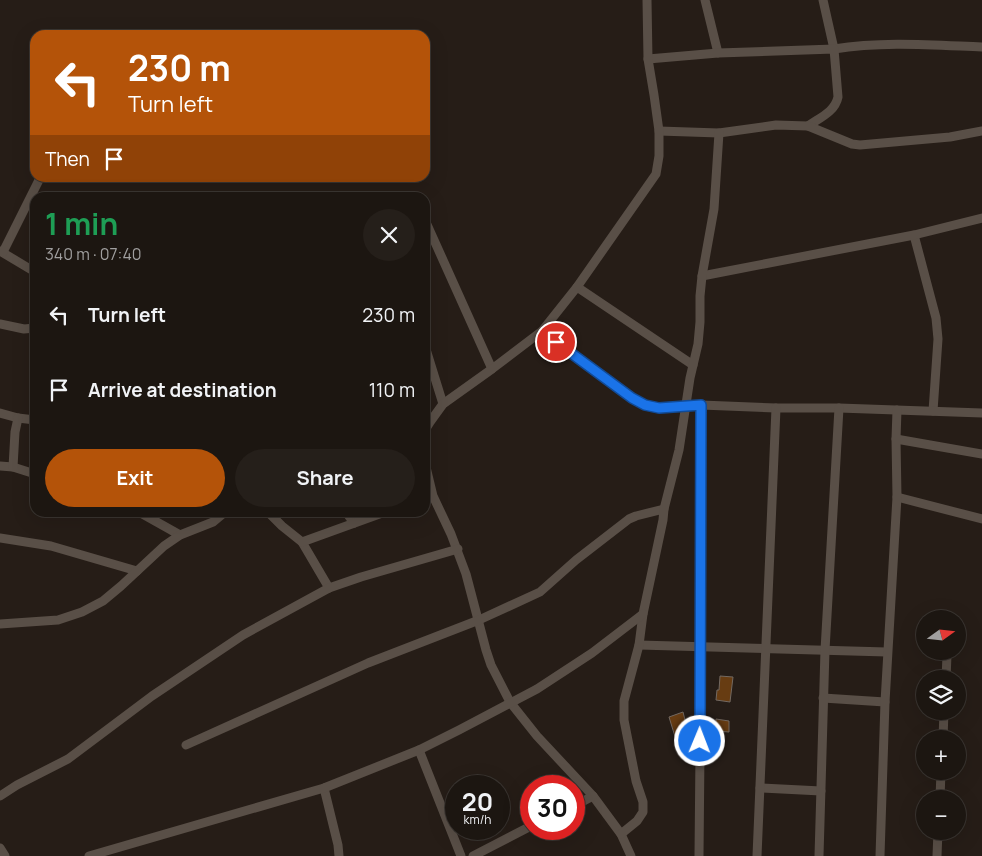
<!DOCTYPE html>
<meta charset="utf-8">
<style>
:root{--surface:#1c1611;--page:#251f1a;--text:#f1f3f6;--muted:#a09f9f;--line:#3a3531;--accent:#b45309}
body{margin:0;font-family:Manrope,sans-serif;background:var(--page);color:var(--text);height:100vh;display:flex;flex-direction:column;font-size:19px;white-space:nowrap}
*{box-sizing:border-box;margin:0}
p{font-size:16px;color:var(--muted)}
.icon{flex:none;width:28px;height:28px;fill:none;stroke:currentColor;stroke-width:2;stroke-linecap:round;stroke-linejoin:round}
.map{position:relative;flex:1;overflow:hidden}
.side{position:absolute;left:30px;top:192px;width:400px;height:325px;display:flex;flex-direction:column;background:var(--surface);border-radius:15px;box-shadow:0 5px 20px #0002,0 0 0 1px var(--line)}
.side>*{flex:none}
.guide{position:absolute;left:30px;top:30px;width:400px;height:152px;border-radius:15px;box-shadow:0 5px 20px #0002,0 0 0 1px var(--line);background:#b45309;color:#fff;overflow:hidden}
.needle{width:32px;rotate:75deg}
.fabs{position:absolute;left:916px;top:610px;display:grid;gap:10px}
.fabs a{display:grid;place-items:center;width:50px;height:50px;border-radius:50%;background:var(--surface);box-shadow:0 5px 20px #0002,0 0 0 1px var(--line);font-size:25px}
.speed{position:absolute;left:445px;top:775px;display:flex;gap:10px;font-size:25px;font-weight:700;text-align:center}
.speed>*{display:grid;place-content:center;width:65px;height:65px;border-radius:50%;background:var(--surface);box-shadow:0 5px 20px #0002,0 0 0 1px var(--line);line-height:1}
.speed small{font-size:12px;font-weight:400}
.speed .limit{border:8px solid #d22;background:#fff;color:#111}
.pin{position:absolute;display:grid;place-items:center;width:42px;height:42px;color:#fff;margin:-21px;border:2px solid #fff;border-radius:50%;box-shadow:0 1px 5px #0007}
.me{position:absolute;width:55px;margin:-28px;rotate:1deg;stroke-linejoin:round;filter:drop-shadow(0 0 4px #0008)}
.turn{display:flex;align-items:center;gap:18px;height:105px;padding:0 15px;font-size:22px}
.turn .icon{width:65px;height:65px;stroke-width:2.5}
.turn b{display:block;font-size:35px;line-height:42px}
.then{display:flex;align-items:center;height:48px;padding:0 15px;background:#0003;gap:10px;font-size:19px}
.round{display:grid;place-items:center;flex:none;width:52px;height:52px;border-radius:26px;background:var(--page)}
.summary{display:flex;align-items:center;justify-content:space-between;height:85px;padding:0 15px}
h1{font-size:30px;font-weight:700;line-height:38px;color:#1e9e55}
.action{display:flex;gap:10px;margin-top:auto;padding:10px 15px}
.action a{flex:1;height:58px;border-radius:30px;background:var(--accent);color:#fff;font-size:20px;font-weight:700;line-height:58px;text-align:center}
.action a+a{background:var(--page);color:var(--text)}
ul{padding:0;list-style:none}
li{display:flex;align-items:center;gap:15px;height:75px;padding:0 15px}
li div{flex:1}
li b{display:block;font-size:19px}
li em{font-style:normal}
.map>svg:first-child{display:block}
</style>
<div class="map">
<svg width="982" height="856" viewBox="0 0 982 856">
<rect width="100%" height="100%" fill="#261d17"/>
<g fill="#673c12" stroke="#736961">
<path d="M720 676 733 677 730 702 716 700 717 690H719Z"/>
<path d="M683 712 687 728H685L689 740 677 743 669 717Z"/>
<path d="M716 719 729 721V732L716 731Z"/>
</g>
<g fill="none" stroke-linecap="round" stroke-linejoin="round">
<g stroke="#594f47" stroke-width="9">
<path d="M705 0 718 53"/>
<path d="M823 0 834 49C883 41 932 45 982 47"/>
<path d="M648 59 718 53 834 49 838 97C835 112 819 118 808 126"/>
<path d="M659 131 719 133 776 125 808 126 852 144 860 145 950 137 982 131"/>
<path d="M425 220 492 369"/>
<path d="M914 235 936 318 938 339 933 411"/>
<path d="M0 251 35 272"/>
<path d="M3 252 40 178"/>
<path d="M702 276 914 235 982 218"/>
<path d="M577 287 693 365"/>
<path d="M0 324 24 329 35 328"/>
<path d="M542 331 632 398 645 405 659 408 701 405 776 408H839L982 413"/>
<path d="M425 346 443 404"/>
<path d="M0 413 18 418 35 420"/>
<path d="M425 430 430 422 443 404 492 369 542 331 577 287 656 174 659 156V131L654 95 648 59 647 0"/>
<path d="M896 439 982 454"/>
<path d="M425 463 433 496 451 534 466 574 486 650 491 665 510 702 537 736 593 796 621 834 631 856"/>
<path d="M0 466 13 467 35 474"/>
<path d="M13 467 15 432 18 418"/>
<path d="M897 497 982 519"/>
<path d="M139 512 180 535"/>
<path d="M268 512 282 526 302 542 329 588"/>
<path d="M346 512 354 523"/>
<path d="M0 538 51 546 137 571"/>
<path d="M302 542 385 512"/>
<path d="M0 624 58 620 82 612 103 601 121 586 164 546 180 535 213 522 225 512"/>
<path d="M639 645 887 652"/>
<path d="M946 679 947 655"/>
<path d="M823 698 885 702"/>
<path d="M943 739 944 711"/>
<path d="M186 745 368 663 479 620 540 592 576 560 629 519 636 516 664 509"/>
<path d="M419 750 461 856"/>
<path d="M324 788 338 845 339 856"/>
<path d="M760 788 821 791"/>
<path d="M0 796 17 785 68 759 152 696 243 635 329 588 361 577 458 549"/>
<path d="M940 799 941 771"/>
<path d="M574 806 593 796"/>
<path d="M621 834 637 821 643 812V802L636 781 624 720V701L639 645 643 614 663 520 664 509 679 450 690 378 698 344 700 322V296L702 276 714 209 719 133"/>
<path d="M0 848 5 856"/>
<path d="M89 856 324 788 419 750 459 730 537 689 592 653 643 614"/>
<path d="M473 856 531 826"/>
<path d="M699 856 701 646V405"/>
<path d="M757 856 776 408"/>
<path d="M819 856 825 650 839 408"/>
<path d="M880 856 885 702 897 497 896 439 897 410"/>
<path d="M937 856 938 831"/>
</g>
</g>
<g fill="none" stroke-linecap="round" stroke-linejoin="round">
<g stroke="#114b97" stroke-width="12">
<path id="route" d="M556 342 632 398 645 405 659 408 701 405 700 741"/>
</g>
<use href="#route" stroke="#1a73e8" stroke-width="9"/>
</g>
</svg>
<div class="fabs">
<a><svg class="needle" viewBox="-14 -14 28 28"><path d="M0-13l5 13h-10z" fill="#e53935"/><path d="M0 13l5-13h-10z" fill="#a09f9f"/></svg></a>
<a><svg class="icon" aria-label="layers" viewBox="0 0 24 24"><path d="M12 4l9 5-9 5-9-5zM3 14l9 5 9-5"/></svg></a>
<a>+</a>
<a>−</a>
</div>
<div class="speed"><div>20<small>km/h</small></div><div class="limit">30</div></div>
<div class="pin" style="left:556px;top:342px;background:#d93025"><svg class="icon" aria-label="arrive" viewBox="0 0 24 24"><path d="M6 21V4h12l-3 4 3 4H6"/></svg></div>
<svg class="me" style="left:700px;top:741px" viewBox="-20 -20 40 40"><circle r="17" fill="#1a73e8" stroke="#fff" stroke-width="3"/><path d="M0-11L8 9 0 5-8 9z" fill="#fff"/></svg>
<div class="guide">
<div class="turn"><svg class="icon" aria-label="left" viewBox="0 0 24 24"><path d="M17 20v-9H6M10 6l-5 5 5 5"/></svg><div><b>230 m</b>Turn left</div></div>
<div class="then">Then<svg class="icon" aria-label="arrive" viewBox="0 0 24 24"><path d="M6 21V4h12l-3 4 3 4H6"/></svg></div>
</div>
<section class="side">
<div class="summary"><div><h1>1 min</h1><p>340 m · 07:40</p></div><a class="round"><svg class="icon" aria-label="close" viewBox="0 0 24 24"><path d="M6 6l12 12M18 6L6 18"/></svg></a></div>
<ul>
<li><svg class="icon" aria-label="left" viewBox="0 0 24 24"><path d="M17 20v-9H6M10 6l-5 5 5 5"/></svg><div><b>Turn left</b></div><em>230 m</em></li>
<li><svg class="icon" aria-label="arrive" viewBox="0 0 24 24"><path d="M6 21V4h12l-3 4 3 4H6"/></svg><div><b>Arrive at destination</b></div><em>110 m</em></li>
</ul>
<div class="action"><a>Exit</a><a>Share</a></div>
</section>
</div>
